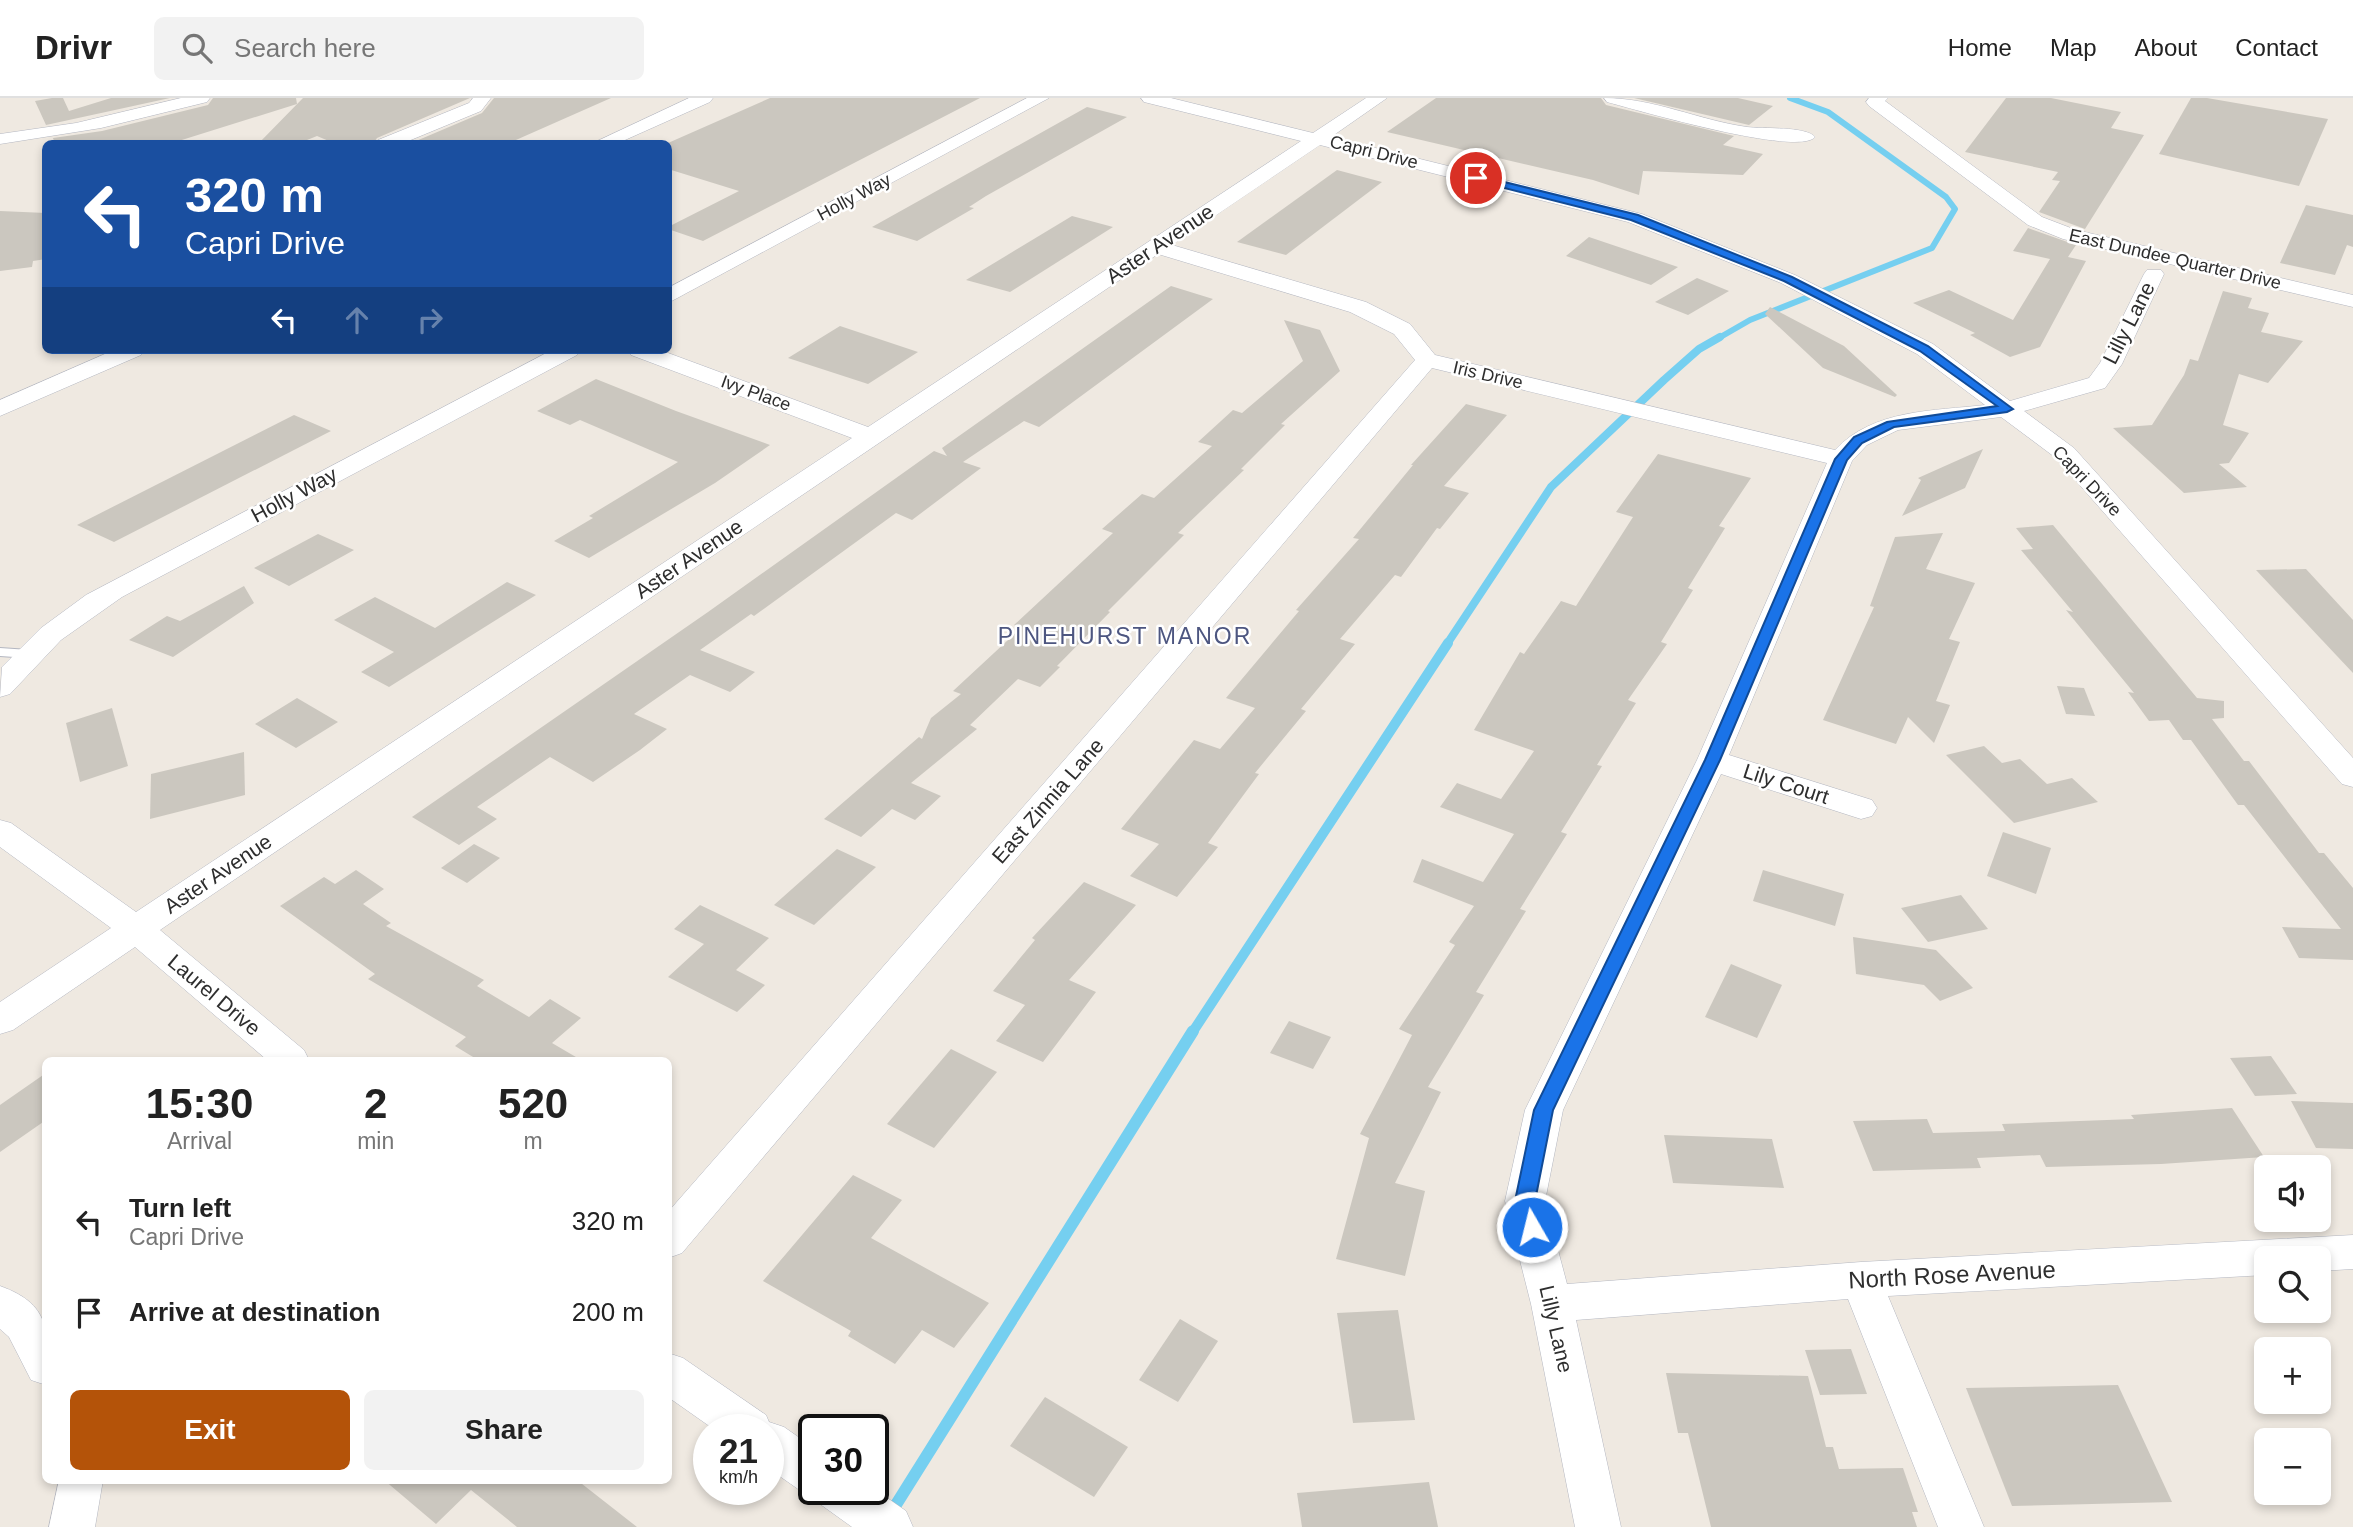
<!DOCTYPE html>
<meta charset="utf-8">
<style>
:root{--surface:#fff;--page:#f2f2f2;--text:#222;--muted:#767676;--line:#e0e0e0;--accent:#b45309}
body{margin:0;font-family:Helvetica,sans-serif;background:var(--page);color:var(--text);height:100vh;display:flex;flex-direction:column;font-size:26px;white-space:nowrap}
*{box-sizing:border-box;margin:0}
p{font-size:23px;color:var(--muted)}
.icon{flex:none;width:38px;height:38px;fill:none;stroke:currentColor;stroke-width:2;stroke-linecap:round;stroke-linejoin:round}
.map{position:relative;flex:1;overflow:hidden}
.sheet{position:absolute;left:42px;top:959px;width:630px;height:427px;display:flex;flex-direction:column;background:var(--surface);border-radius:10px;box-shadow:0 4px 10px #0003}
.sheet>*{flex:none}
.guide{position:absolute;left:42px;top:42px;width:630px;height:214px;border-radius:10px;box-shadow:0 4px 10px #0003;background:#1a4fa0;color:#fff;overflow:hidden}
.buttons{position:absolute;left:2254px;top:1057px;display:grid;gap:14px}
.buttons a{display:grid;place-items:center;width:77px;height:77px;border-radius:10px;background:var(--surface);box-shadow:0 4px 10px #0003;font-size:35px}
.speed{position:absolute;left:693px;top:1316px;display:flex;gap:14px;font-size:35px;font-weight:700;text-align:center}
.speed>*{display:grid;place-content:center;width:91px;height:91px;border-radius:50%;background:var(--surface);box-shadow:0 4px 10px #0003;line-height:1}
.speed small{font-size:18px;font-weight:400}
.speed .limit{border:4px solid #111;border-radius:10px;background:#fff;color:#111}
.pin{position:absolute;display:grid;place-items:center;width:60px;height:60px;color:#fff;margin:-30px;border:4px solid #fff;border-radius:50%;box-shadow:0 2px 7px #0007}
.me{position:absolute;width:77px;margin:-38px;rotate:352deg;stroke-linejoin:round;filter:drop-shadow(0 0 5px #0008)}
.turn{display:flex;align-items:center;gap:24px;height:147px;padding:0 28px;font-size:32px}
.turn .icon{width:91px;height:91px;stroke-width:2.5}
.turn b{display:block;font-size:49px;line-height:60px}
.lanes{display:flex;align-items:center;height:66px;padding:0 28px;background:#0003;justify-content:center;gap:35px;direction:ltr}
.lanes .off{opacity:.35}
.eta{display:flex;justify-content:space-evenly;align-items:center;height:119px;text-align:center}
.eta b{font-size:42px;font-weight:700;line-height:49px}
.action{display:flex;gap:14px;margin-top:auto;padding:14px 28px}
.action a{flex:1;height:80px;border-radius:10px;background:var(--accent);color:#fff;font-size:28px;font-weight:700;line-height:80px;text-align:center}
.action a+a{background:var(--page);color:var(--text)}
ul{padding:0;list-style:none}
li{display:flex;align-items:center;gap:21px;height:91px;padding:0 28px}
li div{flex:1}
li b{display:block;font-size:26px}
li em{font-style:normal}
header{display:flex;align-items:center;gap:42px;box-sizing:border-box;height:98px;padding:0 35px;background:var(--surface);border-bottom:2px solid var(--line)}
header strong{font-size:33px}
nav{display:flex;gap:38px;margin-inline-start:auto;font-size:24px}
.search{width:490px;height:63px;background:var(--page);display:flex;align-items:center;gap:18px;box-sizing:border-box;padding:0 24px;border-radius:10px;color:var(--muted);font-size:26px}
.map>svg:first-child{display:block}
</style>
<header>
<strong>Drivr</strong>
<div class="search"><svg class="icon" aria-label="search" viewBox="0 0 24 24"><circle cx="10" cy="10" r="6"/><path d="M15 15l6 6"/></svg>Search here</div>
<nav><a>Home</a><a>Map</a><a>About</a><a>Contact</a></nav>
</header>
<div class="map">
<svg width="2353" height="1429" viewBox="0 0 2353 1429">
<rect width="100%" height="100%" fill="#efe9e1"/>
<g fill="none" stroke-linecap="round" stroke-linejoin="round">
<path stroke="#75cff0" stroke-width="6" d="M1717 241 1750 222 1932 150 1955 111 1946 99 1828 14 1790 0"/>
<path stroke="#75cff0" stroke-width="8" d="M1447 546 1551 389 1664 282 1699 251 1720 239"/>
<path stroke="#75cff0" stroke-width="10" d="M1192 935 1448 545"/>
<path stroke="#75cff0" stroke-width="12" d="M882 1429 1193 933"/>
</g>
<g fill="#cbc7bf">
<path d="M52 0H63L69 13 111 0H170L46 27 35 3Z"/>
<path d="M213 0H296L297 6 169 46H55L53 40 102 33 208 7Z"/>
<path d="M303 0H470L377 40 373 46H336L317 38 297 46H258Z"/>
<path d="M494 0H611L507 46H409L482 15Z"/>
<path d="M770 0H980L703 143 668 131V129L739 93 668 71V45Z"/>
<path d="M1436 0H1601L1606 7 1734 38 1723 47 1763 56 1743 77 1643 73 1639 97 1593 82 1387 34Z"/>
<path d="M1634 0H1738L1773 8 1749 27Z"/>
<path d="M2006 0H2051L2121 14 2111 30 2144 37 2085 131 2039 114 2060 83 2052 82 2058 74 1965 54Z"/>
<path d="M2191 0H2207L2328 21 2299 88 2159 56Z"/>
<path d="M1087 9 1127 19 986 98 969 109 974 110 917 143 872 129Z"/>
<path d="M1337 72 1382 84 1286 157 1237 144Z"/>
<path d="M2306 107 2353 117V149L2347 147 2335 177 2280 165Z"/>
<path d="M0 113 46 115V161L33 163 32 169 0 173Z"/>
<path d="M1072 118 1113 129 1010 194 966 182Z"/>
<path d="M2028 130 2076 147 2068 159 2086 163 2040 249 2010 259 1970 237 1975 235 1913 205 1949 192 2013 222 2050 161 2013 153Z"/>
<path d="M1589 139 1678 169 1651 187 1566 158Z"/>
<path d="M1697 180 1729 193 1688 217 1655 204Z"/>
<path d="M1171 188 1213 201 1039 329 1024 323 963 364 981 370 912 422 896 415 754 518 751 516 700 552 755 574 730 594 690 577 634 616 667 631 640 652 593 684 550 659 477 709 497 721 459 747 412 719 708 514 934 353 947 358 942 350Z"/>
<path d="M2223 193 2252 200 2248 210 2269 215 2261 234 2303 243 2268 285 2239 276 2223 327 2249 335 2229 365 2219 366 2247 389 2184 395 2113 330 2152 327 2184 277 2190 261 2198 263Z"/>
<path d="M1770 209 1844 248 1897 297 1895 299 1823 270 1765 216Z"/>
<path d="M1284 222 1320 232 1340 273 1281 326 1285 327 1241 371 1244 372 1178 435 1184 437 1108 513 1110 514 1057 568 1060 569 1040 589 1018 581 970 627 977 631 911 685 941 698 915 722 892 711 861 739 824 721 919 639 922 641 931 620 961 596 953 593 1021 530 1014 527 1113 435 1102 431 1142 396 1154 400 1212 348 1198 344 1233 312 1242 315 1303 263Z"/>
<path d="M840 228 918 254 868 286 788 260Z"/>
<path d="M596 281 676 313 770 347 715 385 589 460 554 443 593 420 589 418 678 364 580 322 570 327 537 313Z"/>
<path d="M1466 306 1507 317 1444 388 1469 395 1440 431 1437 430 1401 479 1395 477 1340 541 1355 546 1301 611 1306 613 1255 675 1259 676 1208 745 1218 749 1177 799 1130 778 1159 746 1121 731 1194 642 1220 651 1255 610 1226 600 1299 513 1296 512 1359 441 1353 440 1413 367H1411Z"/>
<path d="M294 317 331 333 114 444 77 427Z"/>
<path d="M1983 351 1965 390 1902 418 1921 382 1918 380Z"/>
<path d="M1658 356 1751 380 1719 428 1725 430 1688 490 1693 492 1661 544 1667 546 1628 602 1636 605 1597 667 1602 668 1561 734 1567 736 1520 811 1526 813 1476 894 1484 897 1428 989 1441 994 1395 1085 1425 1093 1405 1178 1336 1161 1369 1040 1360 1036 1412 937 1399 931 1455 847 1449 844 1474 808 1413 784 1422 761 1483 784 1514 736 1440 709 1457 685 1501 701 1534 653 1474 632 1520 554 1524 556 1561 503 1576 508 1633 419 1616 414Z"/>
<path d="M2053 427 2197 600 2224 603V620L2212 621 2244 663H2249L2319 755H2324L2353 790V862L2299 860 2282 829 2341 831 2244 707H2238L2191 642H2183L2169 622 2149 623 2128 594 2134 595 2066 512 2073 514 2021 452 2033 451 2016 430Z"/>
<path d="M1943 435 1926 471 1975 485 1949 541 1960 544 1936 603 1950 607 1934 645 1908 619 1896 646 1823 622 1874 509 1870 508 1895 439Z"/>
<path d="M318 436 354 452 289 488 254 470Z"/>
<path d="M2306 471 2353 522V575L2256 472Z"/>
<path d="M507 484 536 497 389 589 361 574 394 554 334 522 375 499 435 530Z"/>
<path d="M244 488 254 505 173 559 129 542 167 518 180 523Z"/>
<path d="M2057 588 2084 590 2095 618 2066 616Z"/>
<path d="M297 600 338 624 296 650 255 626Z"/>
<path d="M112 610 128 668 80 684 66 625Z"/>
<path d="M1984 648 2002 665 2020 661 2047 686 2072 680 2098 704 2014 725 1946 657Z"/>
<path d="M244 654 245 697 150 721 151 676Z"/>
<path d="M2003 734 2051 750 2036 796 1987 778Z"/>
<path d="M474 746 500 760 467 785 441 770Z"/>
<path d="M837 751 876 769 814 827 774 807Z"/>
<path d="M356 772 384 791 363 806 391 825 386 828 484 882 477 888 529 919 550 901 581 920 552 945 581 962H478L455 948 466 939 368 881 375 876 280 808 324 779 335 786Z"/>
<path d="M1763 772 1844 796 1835 828 1753 803Z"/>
<path d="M1084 784 1136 807 1069 882 1096 894 1043 964 996 943 1025 907 993 893 1035 842 1032 840Z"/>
<path d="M1961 797 1988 831 1928 844 1901 810Z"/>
<path d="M700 807 769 840 736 872 765 887 737 914 668 879 704 846 674 831Z"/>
<path d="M1853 839 1936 852 1973 890 1940 903 1924 887 1856 876Z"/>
<path d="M1731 866 1782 887 1757 940 1705 919Z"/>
<path d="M1289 923 1331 939 1313 971 1270 955Z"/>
<path d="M951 951 997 974 934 1050 887 1026Z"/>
<path d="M2271 958 2297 996 2255 998 2230 960Z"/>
<path d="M46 975V1022L0 1054V1007Z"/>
<path d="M2291 1003 2353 1005V1051L2316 1050Z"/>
<path d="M2232 1010 2264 1059 2161 1066 2046 1069 2040 1057 1977 1060 1981 1070 1873 1073 1853 1023 1927 1021 1933 1035 2005 1033 2002 1026 2134 1021 2131 1017Z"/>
<path d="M1664 1037 1772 1041 1784 1090 1673 1085Z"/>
<path d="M853 1077 902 1102 871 1140 989 1205 954 1250 922 1232 895 1266 848 1238 851 1233 763 1183Z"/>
<path d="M1398 1212 1415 1322 1353 1325 1337 1215Z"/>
<path d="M1180 1221 1218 1243 1178 1304 1139 1282Z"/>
<path d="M1851 1251 1867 1296 1820 1297 1805 1252Z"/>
<path d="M1666 1275 1808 1278 1826 1349H1833L1839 1371 1903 1370 1918 1414H1912L1917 1429H1711L1688 1335H1678Z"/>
<path d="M2118 1287 2172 1404 2012 1408 1966 1290Z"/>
<path d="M1045 1299 1128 1349 1094 1399 1010 1348Z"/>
<path d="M384 1382H577L637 1429H517L471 1392 436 1426Z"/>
<path d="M1429 1384 1438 1429H1302L1297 1395Z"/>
</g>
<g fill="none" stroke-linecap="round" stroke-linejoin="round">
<g stroke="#b4b7c1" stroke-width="2">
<path id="service" d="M0 550 29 552 36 556 29 560 0 558Z"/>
</g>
<g stroke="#b4b7c1" stroke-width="1">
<g id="minor">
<path d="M181 0H210L207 4 101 30 0 46V36L76 25Z"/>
<path d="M473 0H491L481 13 401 46H375L378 42 469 5Z"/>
<path d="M689 0H713L710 4 616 46H591Z"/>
<path d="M1027 0H1049L668 205V190Z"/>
<path d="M1141 0H1171L1313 35 1366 0H1387L1331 39 1642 116 1795 177 1933 246 2010 303 2089 280 2100 265 2144 176 2147 172H2161L2164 176 2122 266 2105 290 2024 313 2074 350 2353 660V689L2342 686 2056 360 2001 319 1898 332 1867 347 1852 363 1729 657 1872 702 1877 710 1872 718 1861 721 1721 676 1563 1012 1545 1103 1567 1186 1861 1164 2353 1137V1171L2319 1173V1160H2266V1177L1888 1198 1984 1429H1938L1848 1201 1576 1222 1621 1429H1575L1531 1206 1505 1103 1525 1012 1697 662 1827 365 1432 270 682 1155 668 1160V1114L1415 262 1394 236 1350 214 1158 156 160 832 304 952 309 962H267L135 849 13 932 0 936V904L111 830 0 749V722L11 725 136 814 852 340 631 257 628 252H660L868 329 1301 43 1144 4ZM1320 47 1628 124 1781 185 1917 256 1985 307C1934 313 1873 311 1835 352L1435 257 1410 226 1366 204 1172 147Z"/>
<path d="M1604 0C1654 0 1698 22 1747 29 1762 31 1806 28 1815 39 1798 59 1637 12 1607 4Z"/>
<path d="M1869 0H1888L1885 3 2042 119 2076 132 2353 197V209L2063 141 2028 127 1869 8 1866 4Z"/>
<path d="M114 252H144L141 257 0 318V302Z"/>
<path d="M552 252H580L577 257 122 499 61 542 10 596 0 599 2 569 41 530 86 497Z"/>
<path d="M0 1188C56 1208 46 1238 46 1287L31 1282 9 1239 0 1231Z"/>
<path d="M668 1255 683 1260 766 1317 769 1324 784 1329 814 1350V1391L873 1390 906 1413 913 1429H852L820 1406 816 1397 798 1391 768 1370V1332H715L668 1299Z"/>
<path d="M59 1382H103L95 1429H49Z"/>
</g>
</g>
<use href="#service" fill="#fff" fill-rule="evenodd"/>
<use href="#minor" fill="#fff" fill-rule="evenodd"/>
</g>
<path fill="#1a73e8" stroke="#114b97" stroke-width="2" d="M1476 77 1638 117 1792 179 1928 248 2013 311 2007 314 1894 329 1862 345 1847 362 1720 662 1553 1012 1535 1103 1542 1129 1539 1135 1532 1137 1525 1135 1515 1103 1534 1012 1705 662 1835 361 1854 339 1887 324 1997 308 1920 253 1784 183 1631 122 1473 82V78Z"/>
<g text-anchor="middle" stroke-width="5" stroke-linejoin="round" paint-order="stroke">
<g font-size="18" fill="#2e2e2e" stroke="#fff">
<text transform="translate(1374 54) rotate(14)" y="6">Capri Drive</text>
<text transform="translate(854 99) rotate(-28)" y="6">Holly Way</text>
<text transform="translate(2175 161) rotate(13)" y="6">East Dundee Quarter Drive</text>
<text transform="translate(1488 277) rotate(13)" y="6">Iris Drive</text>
<text transform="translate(756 295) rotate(20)" y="6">Ivy Place</text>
<text transform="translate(2087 383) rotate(46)" y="6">Capri Drive</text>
</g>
<g font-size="21" fill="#2e2e2e" stroke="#fff">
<text transform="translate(1160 146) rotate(-34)" y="7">Aster Avenue</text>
<text transform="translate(2129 225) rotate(-63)" y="7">Lilly Lane</text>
<text transform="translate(294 397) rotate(-28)" y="7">Holly Way</text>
<text transform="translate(689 461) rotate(-34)" y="7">Aster Avenue</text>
<text transform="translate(1786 686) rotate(18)" y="7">Lily Court</text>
<text transform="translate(1048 703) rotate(-49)" y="7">East Zinnia Lane</text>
<text transform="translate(218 776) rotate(-34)" y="7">Aster Avenue</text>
<text transform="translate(214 897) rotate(40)" y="7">Laurel Drive</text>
<text transform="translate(1556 1231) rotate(77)" y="7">Lilly Lane</text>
</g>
<g font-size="23" letter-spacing="2" fill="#4d5680" stroke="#fff">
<text x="1125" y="546">PINEHURST MANOR</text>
</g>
<g font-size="24" fill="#2e2e2e" stroke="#fff">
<text transform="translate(1952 1177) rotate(-3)" y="8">North Rose Avenue</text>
</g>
</g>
</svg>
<div class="buttons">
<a><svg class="icon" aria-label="sound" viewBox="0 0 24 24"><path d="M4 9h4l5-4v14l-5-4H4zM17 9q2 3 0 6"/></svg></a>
<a><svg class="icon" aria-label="search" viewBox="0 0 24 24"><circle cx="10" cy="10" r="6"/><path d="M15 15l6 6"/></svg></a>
<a>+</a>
<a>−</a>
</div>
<div class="speed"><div>21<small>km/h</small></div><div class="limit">30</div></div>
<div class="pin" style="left:1476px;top:80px;background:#d93025"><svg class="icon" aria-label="arrive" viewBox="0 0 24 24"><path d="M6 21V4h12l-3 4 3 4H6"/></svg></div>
<svg class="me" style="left:1532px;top:1129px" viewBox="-20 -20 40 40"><circle r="17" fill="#1a73e8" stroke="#fff" stroke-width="3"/><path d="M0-11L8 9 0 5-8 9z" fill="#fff"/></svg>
<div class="guide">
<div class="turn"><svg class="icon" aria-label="left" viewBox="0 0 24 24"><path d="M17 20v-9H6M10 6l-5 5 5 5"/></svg><div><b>320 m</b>Capri Drive</div></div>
<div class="lanes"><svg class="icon" aria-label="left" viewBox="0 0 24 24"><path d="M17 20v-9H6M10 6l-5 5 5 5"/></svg><svg class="icon off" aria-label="ahead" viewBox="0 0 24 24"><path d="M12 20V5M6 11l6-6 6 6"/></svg><svg class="icon off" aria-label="right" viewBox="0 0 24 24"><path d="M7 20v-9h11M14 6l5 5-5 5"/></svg></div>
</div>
<section class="sheet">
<div class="eta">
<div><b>15:30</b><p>Arrival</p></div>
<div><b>2</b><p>min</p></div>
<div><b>520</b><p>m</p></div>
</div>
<ul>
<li><svg class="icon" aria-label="left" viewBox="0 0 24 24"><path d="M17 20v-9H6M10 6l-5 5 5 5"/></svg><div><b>Turn left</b><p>Capri Drive</p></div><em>320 m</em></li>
<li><svg class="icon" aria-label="arrive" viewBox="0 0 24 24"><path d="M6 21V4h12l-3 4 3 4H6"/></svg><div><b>Arrive at destination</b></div><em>200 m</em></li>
</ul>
<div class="action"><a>Exit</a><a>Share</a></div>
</section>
</div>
